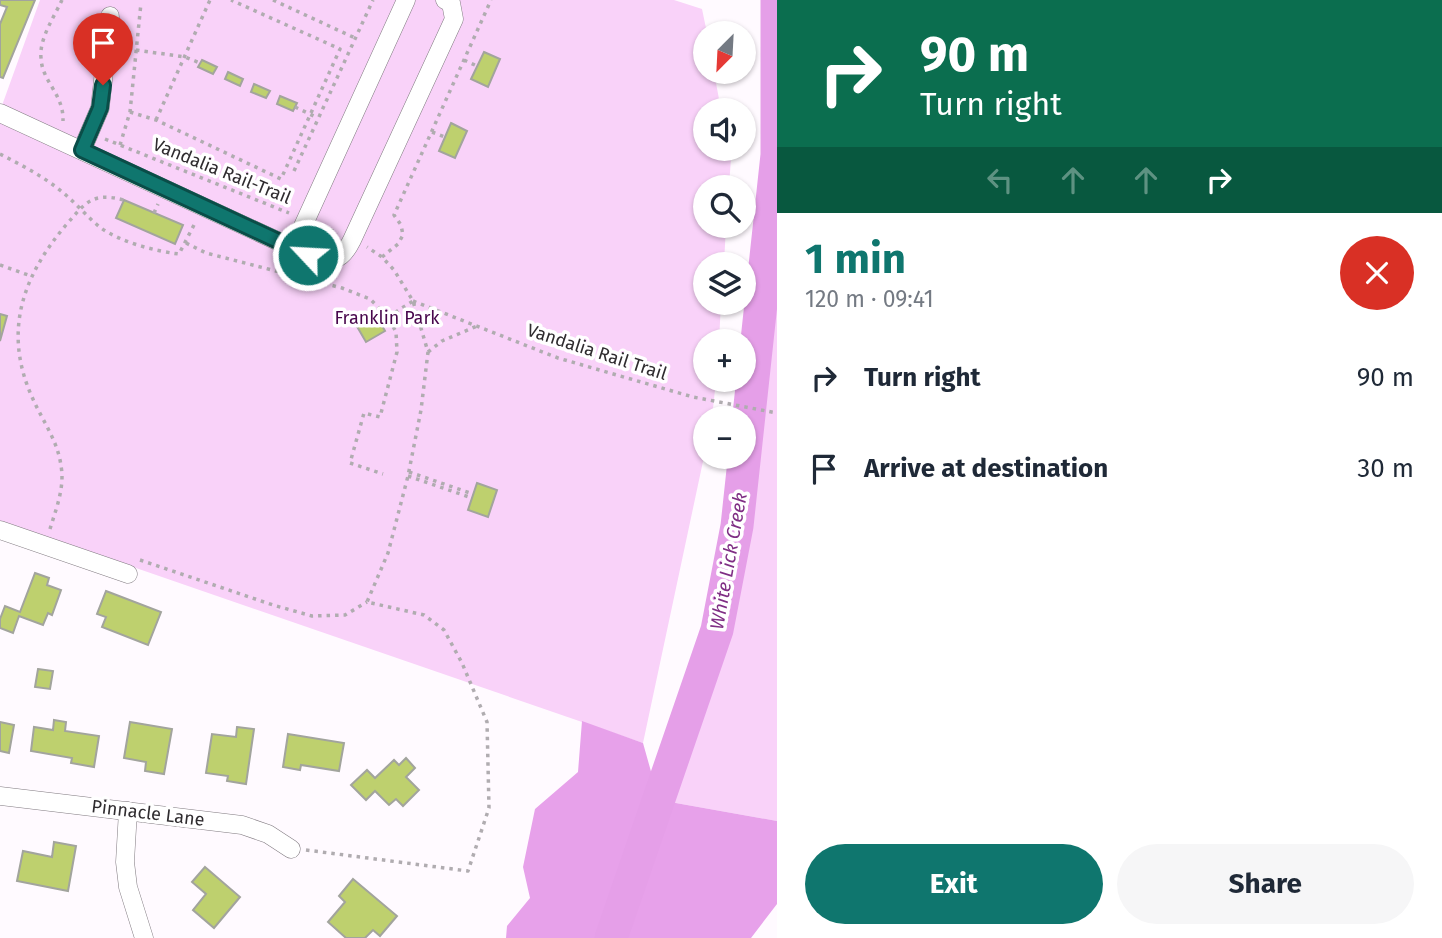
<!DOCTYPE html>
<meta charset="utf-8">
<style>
:root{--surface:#fff;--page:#f6f6f7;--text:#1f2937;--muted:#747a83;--accent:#0f766e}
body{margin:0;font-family:"Fira Sans",sans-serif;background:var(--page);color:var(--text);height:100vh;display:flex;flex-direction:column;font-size:26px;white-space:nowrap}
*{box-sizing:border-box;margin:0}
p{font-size:23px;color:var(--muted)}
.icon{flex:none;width:38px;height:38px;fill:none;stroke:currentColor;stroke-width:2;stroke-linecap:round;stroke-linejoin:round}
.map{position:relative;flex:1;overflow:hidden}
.side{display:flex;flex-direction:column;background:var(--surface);width:665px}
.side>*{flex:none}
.banner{background:#0b6e4f;color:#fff;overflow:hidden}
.needle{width:46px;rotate:204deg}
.buttons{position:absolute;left:693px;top:21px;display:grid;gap:14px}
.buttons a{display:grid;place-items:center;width:63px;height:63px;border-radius:50%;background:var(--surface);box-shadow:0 2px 5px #0004;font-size:35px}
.pin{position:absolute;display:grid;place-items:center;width:60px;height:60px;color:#fff;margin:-72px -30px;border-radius:50% 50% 50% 0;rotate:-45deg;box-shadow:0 0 7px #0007}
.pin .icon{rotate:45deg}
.me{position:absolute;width:77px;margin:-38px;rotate:295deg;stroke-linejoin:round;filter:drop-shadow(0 0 5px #0008)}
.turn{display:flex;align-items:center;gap:24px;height:147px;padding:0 28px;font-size:32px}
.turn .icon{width:91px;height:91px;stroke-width:2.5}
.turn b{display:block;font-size:49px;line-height:60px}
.lanes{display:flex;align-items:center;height:66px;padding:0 28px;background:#0003;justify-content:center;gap:35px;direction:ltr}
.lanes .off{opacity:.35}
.round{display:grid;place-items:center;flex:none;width:74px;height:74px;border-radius:37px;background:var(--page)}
.headline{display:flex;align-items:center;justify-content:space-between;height:119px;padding:0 28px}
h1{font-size:42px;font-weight:700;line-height:52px;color:var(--accent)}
.cta{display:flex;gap:14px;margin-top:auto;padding:14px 28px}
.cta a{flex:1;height:80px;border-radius:42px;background:var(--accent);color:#fff;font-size:28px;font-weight:700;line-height:80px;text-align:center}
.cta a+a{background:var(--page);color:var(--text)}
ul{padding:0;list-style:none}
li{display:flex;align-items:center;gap:21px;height:91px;padding:0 28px}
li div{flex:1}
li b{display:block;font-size:26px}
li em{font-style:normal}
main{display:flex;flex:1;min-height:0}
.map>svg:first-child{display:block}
</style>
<main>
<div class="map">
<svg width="777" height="938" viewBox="0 0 777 938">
<rect width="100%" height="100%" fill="#fffaff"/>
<g fill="#f9d2f9">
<path d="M40 0H674L702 9 707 33 705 72H714L721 110H705V149H729L731 158 729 187H705V226H726L724 264H705V303H721L719 341H705V380H716L712 418H705V452L643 743 0 521V111Z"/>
<path d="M777 0V821L659 800 717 630 737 526 777 155Z"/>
</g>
<path fill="#e7a1ea" d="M582 721 643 743 659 800 777 821V904L751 938H506L507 926 530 898 523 867 535 809 578 772Z"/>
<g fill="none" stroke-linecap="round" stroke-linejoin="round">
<path stroke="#e59fe8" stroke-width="33" d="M611 938 717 630 737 526 777 155V0"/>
</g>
<g fill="#bed06e" stroke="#a2a49d" stroke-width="2">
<path d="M0 0H35L3 78 0 77V24L7 7 0 5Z"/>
<path d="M484 52 500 59 488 87 471 79Z"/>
<path d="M202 60 217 67 213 74 198 67Z"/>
<path d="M228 72 243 79 240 86 225 79Z"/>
<path d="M254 84 270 91 266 98 251 92Z"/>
<path d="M280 96 297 103 293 111 277 104Z"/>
<path d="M451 123 467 131 455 158 439 151Z"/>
<path d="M124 200 183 225 175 244 116 218Z"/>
<path d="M374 312 385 331 366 342 355 323Z"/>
<path d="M0 314 7 316 0 341Z"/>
<path d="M477 483 497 490 488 517 468 510Z"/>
<path d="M35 573 49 578 47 585 61 590 52 615 48 613 43 625 19 616 13 633 0 628V619L5 606 20 612Z"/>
<path d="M106 591 161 612 148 645 102 627 106 617 97 614Z"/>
<path d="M38 669 53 671 50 689 35 687Z"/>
<path d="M54 720 66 722 65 731 99 736 94 767 71 763 72 758 31 751 34 727 53 730Z"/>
<path d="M0 722 14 725 9 753 0 751Z"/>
<path d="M130 722 172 729 164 774 145 771 146 762 124 758Z"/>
<path d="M237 727 254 729 246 784 227 781 228 776 206 773 212 734 236 737Z"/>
<path d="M288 734 344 743 339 771 301 765 300 770 283 767Z"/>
<path d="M406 758 415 768 406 777 419 790 403 806 396 799 389 805 375 791 366 800 351 785 367 770 375 778 394 760 399 765Z"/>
<path d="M54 842 76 846 68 891 17 881 23 851 52 857Z"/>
<path d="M205 867 240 897 214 928 193 910 206 894 192 882Z"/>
<path d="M353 879 397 916 380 936 373 930 365 938H346L328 922 345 902 339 896Z"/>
</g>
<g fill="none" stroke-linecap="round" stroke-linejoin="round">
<g stroke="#817b81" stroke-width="19">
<g id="minor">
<path d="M0 113 323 262C339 260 345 254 352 240L454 19 451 3 445 0"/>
<path d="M82 150 100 108 110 16"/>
<path d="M293 248 406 0"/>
<path d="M0 530 128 574"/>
<path d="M0 796 242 825 268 834 291 849"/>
<path d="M128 811 125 862 128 887 144 938"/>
</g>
</g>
<g stroke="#b0acb0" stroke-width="3.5" stroke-dasharray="3.5 5" stroke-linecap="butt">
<path d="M62 0C54 17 39 39 41 58 42 82 64 94 63 121"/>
<path d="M273 0 355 38"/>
<path d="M136 50 185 57 200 63"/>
<path d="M464 60 477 66"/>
<path d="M295 107 318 118"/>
<path d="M130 112 156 120 281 179 340 49 231 0"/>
<path d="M156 120 210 0"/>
<path d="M432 132 445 137"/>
<path d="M105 139 289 213"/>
<path d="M120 145 130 112 141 3"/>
<path d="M0 154C21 165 43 176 61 191 75 202 87 217 101 228 121 242 154 251 179 254L195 223"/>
<path d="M294 171 373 0"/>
<path d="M154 213 158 204"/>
<path d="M322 227 338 233"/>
<path d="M186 243 206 253 342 288 370 299 388 317 396 332 397 352 380 417 364 413 350 463 383 474"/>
<path d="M382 257 398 244 403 235 401 225 394 215 491 0"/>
<path d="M0 265 31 276"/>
<path d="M413 301 558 358 693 397 777 413"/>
<path d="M388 317 413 301"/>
<path d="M428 352 442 341 477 326"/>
<path d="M409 472 473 494"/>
<path d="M408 476 472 498"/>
<path d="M50 529C56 509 65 487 61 466 58 441 42 420 32 397 3 332 22 277 66 225 86 202 92 192 124 200"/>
<path d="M140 560 273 605 312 616 345 615 367 602"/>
<path d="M306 850 468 871 489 808 487 722 462 663 444 630 424 615 367 602 388 553 408 476 421 410 428 352 413 301 394 270 382 257 367 247"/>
</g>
<use href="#minor" stroke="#fff" stroke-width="18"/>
</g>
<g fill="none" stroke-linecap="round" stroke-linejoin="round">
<g stroke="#0a4d48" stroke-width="18">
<path id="route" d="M103 85 100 108 82 150 308 255"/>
</g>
<use href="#route" stroke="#0f766e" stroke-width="12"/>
</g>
<g text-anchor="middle" stroke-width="7" stroke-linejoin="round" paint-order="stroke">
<g font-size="18" fill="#2f2c2f" stroke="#fff">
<text transform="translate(222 171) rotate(22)" y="6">Vandalia Rail-Trail</text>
<text transform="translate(597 352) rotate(18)" y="6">Vandalia Rail Trail</text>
<text transform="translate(148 813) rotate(7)" y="6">Pinnacle Lane</text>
</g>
<g font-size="18" fill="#48074c" stroke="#fff">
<text x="387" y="324">Franklin Park</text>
</g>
<g font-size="19" font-style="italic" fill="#7f2e84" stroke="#fff">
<text transform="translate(728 561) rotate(-80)" y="7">White Lick Creek</text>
</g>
</g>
</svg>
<div class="buttons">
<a><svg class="needle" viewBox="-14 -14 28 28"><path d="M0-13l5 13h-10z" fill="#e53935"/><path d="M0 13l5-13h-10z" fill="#747a83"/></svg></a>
<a><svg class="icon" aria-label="sound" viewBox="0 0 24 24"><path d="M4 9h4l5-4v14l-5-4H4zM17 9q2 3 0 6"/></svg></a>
<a><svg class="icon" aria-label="search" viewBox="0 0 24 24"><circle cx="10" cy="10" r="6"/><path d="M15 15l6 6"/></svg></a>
<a><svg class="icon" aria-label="layers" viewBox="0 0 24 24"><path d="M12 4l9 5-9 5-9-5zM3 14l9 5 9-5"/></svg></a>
<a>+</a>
<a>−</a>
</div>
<div class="pin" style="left:103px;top:85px;background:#d93025"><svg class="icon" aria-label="arrive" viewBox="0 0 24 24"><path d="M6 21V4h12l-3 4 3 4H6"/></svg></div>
<svg class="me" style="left:308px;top:255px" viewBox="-20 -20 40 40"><circle r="17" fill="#0f766e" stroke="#fff" stroke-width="3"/><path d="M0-11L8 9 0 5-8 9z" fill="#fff"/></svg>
</div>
<section class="side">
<div class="banner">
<div class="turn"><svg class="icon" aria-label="right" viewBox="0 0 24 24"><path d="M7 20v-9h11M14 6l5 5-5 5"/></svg><div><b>90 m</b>Turn right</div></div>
<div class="lanes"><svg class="icon off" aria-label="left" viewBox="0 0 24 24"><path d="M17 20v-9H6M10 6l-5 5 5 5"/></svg><svg class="icon off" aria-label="ahead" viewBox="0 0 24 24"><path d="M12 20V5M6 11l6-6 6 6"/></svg><svg class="icon off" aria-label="ahead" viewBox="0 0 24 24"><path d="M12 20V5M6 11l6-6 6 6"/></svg><svg class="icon" aria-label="right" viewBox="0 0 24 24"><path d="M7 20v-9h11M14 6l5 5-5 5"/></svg></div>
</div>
<div class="headline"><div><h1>1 min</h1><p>120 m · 09:41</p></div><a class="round" style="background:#d93025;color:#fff"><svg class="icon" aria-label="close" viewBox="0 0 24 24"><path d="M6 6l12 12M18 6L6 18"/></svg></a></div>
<ul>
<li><svg class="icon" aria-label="right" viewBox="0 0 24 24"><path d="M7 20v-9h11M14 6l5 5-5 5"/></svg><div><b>Turn right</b></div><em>90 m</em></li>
<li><svg class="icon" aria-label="arrive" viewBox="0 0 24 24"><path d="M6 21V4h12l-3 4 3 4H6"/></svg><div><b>Arrive at destination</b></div><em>30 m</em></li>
</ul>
<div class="cta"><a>Exit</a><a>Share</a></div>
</section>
</main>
